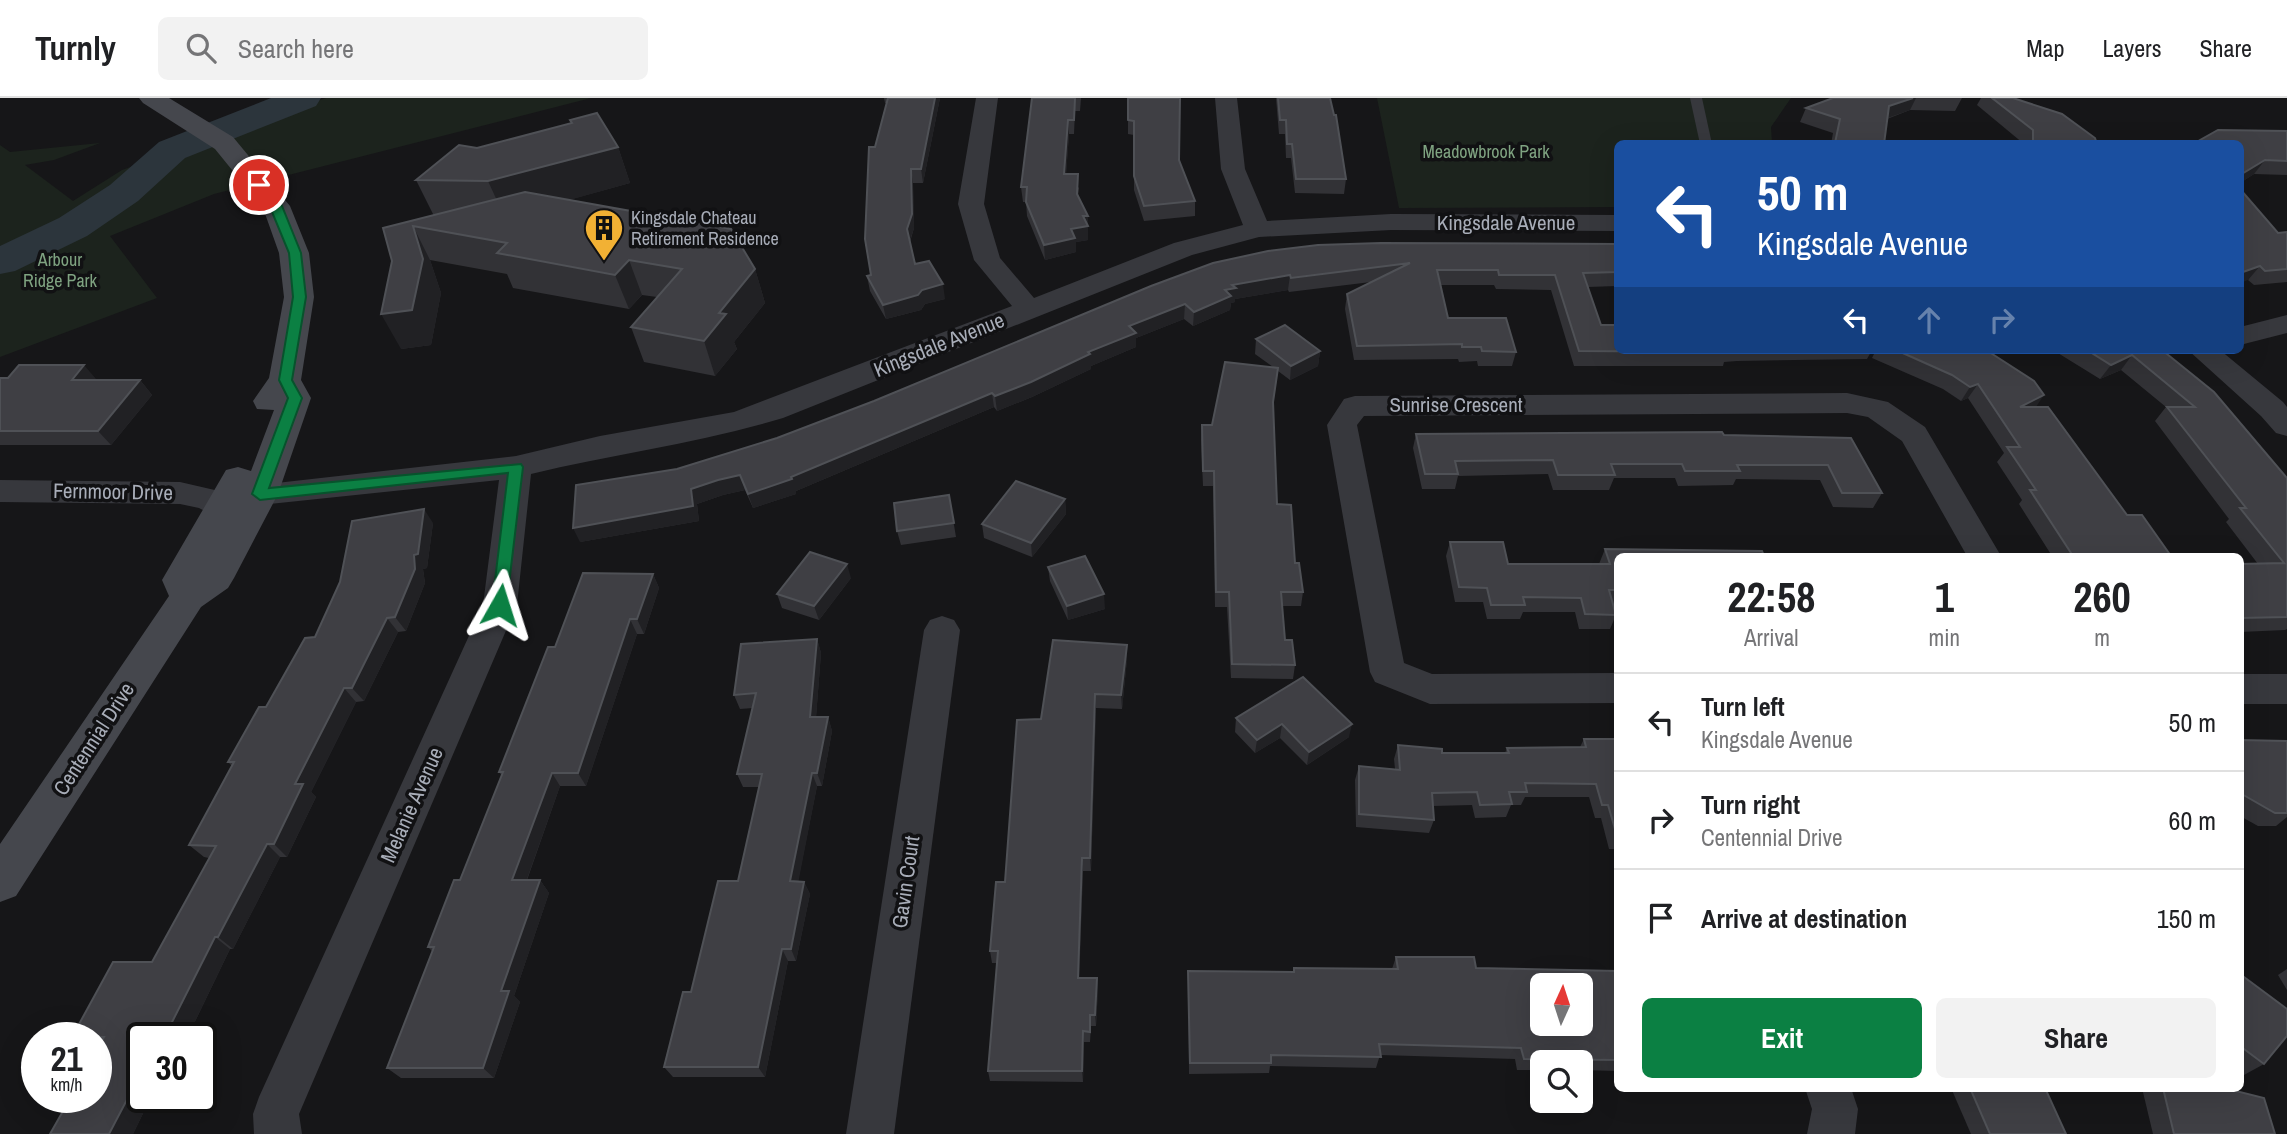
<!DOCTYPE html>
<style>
:root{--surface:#fff;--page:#f2f2f2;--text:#202124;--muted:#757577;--line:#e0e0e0;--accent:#0b8043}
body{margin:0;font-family:"Archivo Narrow",sans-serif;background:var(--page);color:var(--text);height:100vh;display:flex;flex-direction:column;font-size:26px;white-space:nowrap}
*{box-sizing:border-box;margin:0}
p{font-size:23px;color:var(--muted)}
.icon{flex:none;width:38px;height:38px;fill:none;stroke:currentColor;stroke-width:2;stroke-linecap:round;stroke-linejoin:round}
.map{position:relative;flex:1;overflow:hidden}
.sheet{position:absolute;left:1614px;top:455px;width:630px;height:539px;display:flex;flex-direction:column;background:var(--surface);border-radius:10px;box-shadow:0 7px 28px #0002}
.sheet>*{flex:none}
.hud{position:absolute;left:1614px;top:42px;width:630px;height:214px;border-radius:10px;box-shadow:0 7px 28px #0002;background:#1a4fa0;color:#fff;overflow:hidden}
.needle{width:46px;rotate:3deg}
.controls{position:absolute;left:1530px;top:875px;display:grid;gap:14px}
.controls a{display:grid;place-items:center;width:63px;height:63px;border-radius:10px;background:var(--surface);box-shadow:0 7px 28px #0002;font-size:35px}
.speed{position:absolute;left:21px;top:924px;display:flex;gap:14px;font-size:35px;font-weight:700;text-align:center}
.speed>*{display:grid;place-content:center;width:91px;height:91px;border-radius:50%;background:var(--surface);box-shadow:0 7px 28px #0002;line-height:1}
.speed small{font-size:18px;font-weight:400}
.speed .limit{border:4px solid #111;border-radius:10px;background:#fff;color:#111}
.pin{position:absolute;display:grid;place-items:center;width:60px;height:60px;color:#fff;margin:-30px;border:4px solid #fff;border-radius:50%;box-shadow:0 2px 7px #0007}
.me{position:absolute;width:77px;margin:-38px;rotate:6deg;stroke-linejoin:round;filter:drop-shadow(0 0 5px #0008)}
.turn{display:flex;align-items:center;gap:24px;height:147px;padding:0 28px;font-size:32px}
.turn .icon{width:91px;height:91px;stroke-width:2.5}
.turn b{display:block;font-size:49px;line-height:60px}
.lanes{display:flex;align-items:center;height:66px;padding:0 28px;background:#0003;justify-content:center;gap:35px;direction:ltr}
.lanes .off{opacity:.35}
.eta{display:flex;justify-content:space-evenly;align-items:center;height:119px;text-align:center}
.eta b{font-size:42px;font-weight:700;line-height:49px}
.cta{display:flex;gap:14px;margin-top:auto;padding:14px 28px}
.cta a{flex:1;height:80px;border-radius:10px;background:var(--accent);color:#fff;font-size:28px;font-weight:700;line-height:80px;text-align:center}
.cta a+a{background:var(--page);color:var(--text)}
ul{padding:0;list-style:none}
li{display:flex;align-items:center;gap:21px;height:98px;padding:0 28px;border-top:2px solid var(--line)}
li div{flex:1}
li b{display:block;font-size:26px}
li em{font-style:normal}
header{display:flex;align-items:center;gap:42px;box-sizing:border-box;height:98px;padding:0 35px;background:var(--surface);border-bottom:2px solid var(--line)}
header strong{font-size:33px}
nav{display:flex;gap:38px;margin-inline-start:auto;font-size:24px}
.search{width:490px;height:63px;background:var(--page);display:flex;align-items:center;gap:18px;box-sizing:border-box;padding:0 24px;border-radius:10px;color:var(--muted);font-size:26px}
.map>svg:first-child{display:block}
</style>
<header>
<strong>Turnly</strong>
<div class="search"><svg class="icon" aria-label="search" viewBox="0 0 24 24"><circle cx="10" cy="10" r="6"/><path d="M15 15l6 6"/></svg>Search here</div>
<nav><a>Map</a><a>Layers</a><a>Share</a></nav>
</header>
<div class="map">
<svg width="2287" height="1036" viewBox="0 0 2287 1036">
<rect width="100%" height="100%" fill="#161618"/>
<g fill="#1c231d">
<path d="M326 0H591L214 96 110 138 157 200 0 259V47L10 54 100 45 54 62 25 67 73 103 122 72Z"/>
<path d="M1377 0H1791L1771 29 1772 45 1617 46V109L1399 110Z"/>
</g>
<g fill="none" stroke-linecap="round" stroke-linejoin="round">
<path fill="#2c353c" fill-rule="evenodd" d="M271 0H321L316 8 185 60 138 103 87 138 15 173 0 176V148L59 120 110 87 159 44Z"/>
<path fill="#37383d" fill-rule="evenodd" d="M1690 0H1702L1712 46H1700Z"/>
<g fill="#37383d" fill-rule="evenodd">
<path d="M976 0H998L984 106 1000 160 1034 200 1174 145 1243 127 1221 71 1215 0H1237L1245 71 1267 123 1391 116 1617 117V133L1391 132 1259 139 1192 157 783 320C701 345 614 356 531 376L517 507 299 1016 302 1036H254L253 1016 259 999 483 507 499 382 260 407 249 404 244 396 249 388 516 358 600 338 734 314 1012 208 974 162 958 106Z"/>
<path d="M2287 217V235L2240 247V229Z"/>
<path d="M2188 252H2220L2283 304 2287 309V338L2276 335 2261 318Z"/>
<path d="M1847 295 1888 304 1925 329 2001 458H1967L1902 343 1868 319 1847 315 1364 318 1357 327 1404 565 1432 576 1617 575V605L1430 606 1375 584 1370 574 1327 327 1344 301 1355 298Z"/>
<path d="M0 382 180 384 219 393 233 402 238 410 233 418 222 422 199 410 180 406 0 404Z"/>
<path d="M942 518 954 522 960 532 894 1036H846L924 532 930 522Z"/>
<rect x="2240" y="576" width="47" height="30"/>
<path d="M1805 990H1851L1858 1011 1855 1036H1807L1812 1011Z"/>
</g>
<path fill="#45474d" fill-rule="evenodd" d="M139 0H169L233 39 290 108 309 155 314 199 301 282 311 300 278 396 234 480 228 490 201 509 16 798 0 804V746L169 498 162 482 226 372 238 369 251 373 274 312 257 311 253 303 269 280 284 199 279 155 263 110 215 51 143 5Z"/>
</g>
<g fill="#323236">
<path d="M884 0H940L923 85H913L914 130 910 144 915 166 945 201 925 206 921 212 886 221 870 193 867 178 871 177 875 49 887 5H885Z"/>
<path d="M1032 0H1081L1080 13H1075L1074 36H1069L1066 76 1079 90 1078 98 1088 118V142L1076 144V154L1045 162 1027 118 1026 104H1023L1021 89Z"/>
<path d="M1128 0 1195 103V118L1144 123 1134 92V37L1128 36Z"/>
<path d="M1276 0H1330L1346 81 1344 96 1295 95 1291 60H1286L1285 36H1279Z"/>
<path d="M1833 0H1962L1955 13 1910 12 1887 21 1884 46H1831L1833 35 1800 24 1806 10Z"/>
<path d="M1981 0H2013L2097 46H2024L1977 7Z"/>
<path d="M2287 33V77L2254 76 2240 85Z"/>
<path d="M618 49 630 85 568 102 755 171 765 205 734 244 737 251 715 278 644 264 631 229 657 199 642 197 629 211 513 190 507 176 430 162 441 195 431 247 401 251 392 163 383 130 434 118 416 82 477 50Z"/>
<path d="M2287 134V184L2254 187 2248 182 2278 135Z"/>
<path d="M1617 146V188L1588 189 1601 227 1617 252H1872L1867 261 1737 263 1724 264 1723 268H1574L1551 192 1496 191 1494 187H1441L1448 220 1516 254 1512 268H1478L1477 263 1459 264 1458 261 1354 262 1345 211 1347 196 1371 184 1289 194 1288 192 1235 201V204L1231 205 1230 212 1193 228 1184 221 1136 240V249L1091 268V271L1032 299 997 313 994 309 796 393V396L753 410 745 392 723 397 697 406 699 423 580 444 677 371 777 340 874 303 1151 188Z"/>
<path d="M1256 241 1320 253 1318 268 1290 282 1278 273 1273 308 1277 406 1295 465 1303 494 1301 508H1282L1285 542 1295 567 1293 581 1231 580 1227 509H1215L1213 388H1203L1201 342 1202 327H1212L1273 269 1255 256Z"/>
<path d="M1876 252H1986L2036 309 2127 417 2171 458H2052L2019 406 2022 402 1997 364 2004 355 1968 300 1961 303 1943 291 1872 260Z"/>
<path d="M2053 252H2162L2287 380V531L2285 532 2240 534V466H2258L2226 424 2229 421 2155 323 2166 309 2121 272 2100 281Z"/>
<path d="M0 280 140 282 152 297 111 347H0Z"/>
<path d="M1416 336 1724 337 1851 340 1882 395 1873 410 1833 409 1820 382 1736 381 1733 387 1678 388 1675 380H1614L1609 392H1553L1548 376 1458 378 1455 391H1422L1413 350Z"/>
<path d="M949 397 956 439 901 447 897 433Z"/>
<path d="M1065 401 1066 416 1032 459 984 440 982 426Z"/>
<path d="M433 425 427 470 423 471 425 485 406 533 398 534 364 603 356 604 311 694 316 699 287 759H280L233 851H230L187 940H142V999H151L133 1036H50L98 950H96V940L72 939 152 864 209 760 204 759 189 747 232 668 228 664 315 539Z"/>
<path d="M1450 444 1508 466H1599L1605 451 1617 458V506H1613L1616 517 1610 531H1579L1575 514H1523L1520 521H1487L1483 504H1455L1446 458Z"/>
<path d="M1048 469 1105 511 1068 522 1050 483Z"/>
<path d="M653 476 659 490 644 536H637L586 688H560L527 782H540L549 795 514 898 520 904 494 980H401L387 970 433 854 428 849 460 782 502 678 499 674 555 549Z"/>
<path d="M851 480 819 522 782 510 777 496Z"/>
<path d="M817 541 821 555 816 619H828L832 633 822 688H817L798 783 804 784 810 796 796 863H788L765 979H673L664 969 691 894 738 783 759 689H743L737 676 753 610 740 611 734 597Z"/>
<path d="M1127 547V561L1122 611 1096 610 1091 773H1083L1079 880H1097L1098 891 1096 928H1091L1090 944H1084L1083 984 990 983 988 973 997 865H992L990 853 1041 621Z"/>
<path d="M1303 579 1349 639 1307 667 1280 640 1255 655 1235 634 1236 620Z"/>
<path d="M1584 641H1617V751H1609L1601 720H1595L1589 699H1525L1521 707H1511L1506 719 1475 720 1472 707 1433 708 1434 722 1429 735 1356 729 1355 682 1359 668 1395 671 1394 661 1398 647 1442 655H1505L1507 650 1580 649Z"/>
<path d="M2240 642 2287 643V719L2276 728H2258L2240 718Z"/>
<path d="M1396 859 1476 870 1617 873V973L1580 972V964H1542V972H1517L1515 961 1380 957 1376 970 1270 968 1269 975 1189 976 1188 873 1293 874 1294 870 1392 871Z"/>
<path d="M2287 871V892L2278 877Z"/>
<path d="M2240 876 2264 966 2244 977 2240 973Z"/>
<path d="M1951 990H2045L2066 1036H1971Z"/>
<path d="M2142 990H2224L2275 1036H2153Z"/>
</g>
<g fill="#212124">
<path d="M935 0H940L923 85 921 71Z"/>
<path d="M1913 0H1916L1910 12 1882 22 1889 8Z"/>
<path d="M1068 22 1069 36 1065 90 1064 76Z"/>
<path d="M618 49 630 85 505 120 488 83Z"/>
<path d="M2265 62 2254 76 2240 85V77Z"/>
<path d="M911 71 913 85 914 130 909 145 907 131Z"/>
<path d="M1083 118H1088V142L1076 144V154L1045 162 1044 147 1071 131Z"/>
<path d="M413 128 430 162 441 195 431 247 401 251 381 216Z"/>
<path d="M629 162 642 197 629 211 615 177Z"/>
<path d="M2260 168 2248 182 2240 185V175Z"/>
<path d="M755 171 765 205 734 244 737 251 715 278 704 243 719 215Z"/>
<path d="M1290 177 1288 192 1235 201V204L1231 205 1230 212 1193 228 1194 214 1232 187Z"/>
<path d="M943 186 945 201 925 206 921 212 886 221 883 207 922 192Z"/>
<path d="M1185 206 1184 221 1136 240V249L1091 268V271L1032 299 997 313 995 298 1088 254 1129 228Z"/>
<path d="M1320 253 1318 268 1290 282 1291 268Z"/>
<path d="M2132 257 2121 272 2100 281 2111 267Z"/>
<path d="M84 267 96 281 84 297 72 282Z"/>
<path d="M140 282 152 297 111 347 98 333Z"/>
<path d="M1978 286 1968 300 1961 303 1970 289Z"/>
<path d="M992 295 994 309 796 393V396L753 410 748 396Z"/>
<path d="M2044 297 2034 312 2020 309Z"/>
<path d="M740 377 745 392 723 397 697 406 699 423 580 444 573 430 718 382Z"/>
<path d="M1065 401 1066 416 1032 459 1031 445Z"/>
<path d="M424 411 433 425 427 470 423 471 425 485 406 533 395 519 414 457Z"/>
<path d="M847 466 851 480 819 522 814 508Z"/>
<path d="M653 476 659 490 644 536 637 521Z"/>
<path d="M1104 496 1105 511 1068 522 1067 508Z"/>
<path d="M387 520 398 534 364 603 352 590Z"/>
<path d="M630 521 637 536 586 688 578 675Z"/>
<path d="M817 541 821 555 815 633 810 619Z"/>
<path d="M1127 547V561L1122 611 1121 597Z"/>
<path d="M344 590 356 604 311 694 316 699 287 759 274 746 295 686Z"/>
<path d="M1095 596 1096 610 1091 773 1090 760Z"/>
<path d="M828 619 832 633 822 688 817 675Z"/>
<path d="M1282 626 1280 640 1255 655 1257 642Z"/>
<path d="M1352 626 1349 639 1307 667 1309 654Z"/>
<path d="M552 675 560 688 522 795 512 782Z"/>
<path d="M812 675 817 688 796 796 790 783Z"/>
<path d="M267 746 280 759 233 851 218 839Z"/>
<path d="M1082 760 1083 773 1079 891 1078 880Z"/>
<path d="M540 782 549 795 514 898 520 904 494 980 483 970 501 893Z"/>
<path d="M804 784 810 796 796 863 791 851Z"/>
<path d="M215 839 230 851 187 940H168L165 938Z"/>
<path d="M782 851 788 863 765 979 758 969Z"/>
<path d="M1097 880 1098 891 1096 928 1095 917Z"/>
<path d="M1083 933 1084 944 1083 984 1082 973Z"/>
<path d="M142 973V999H151L133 1036H109Z"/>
</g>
<g fill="#3f3f44" stroke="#4f5156" stroke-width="2" fill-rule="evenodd">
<path d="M888 0H935L921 71H911L912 116 907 131 915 166 929 163 943 186 922 192 918 197 883 207 867 178 871 177 865 141 869 49H875Z"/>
<path d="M1032 0H1075L1074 22H1068L1064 76H1078L1077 96 1088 118H1083L1088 128 1071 131 1075 140 1044 147 1026 104 1027 89H1021Z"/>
<path d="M1128 0H1180L1179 62 1195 103 1144 108 1134 78V23L1128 22Z"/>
<path d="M1278 0H1330L1334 17H1336L1346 81H1296L1292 46H1287L1286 22H1280Z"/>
<path d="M1833 0H1913L1889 8 1884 46 1835 45 1840 21 1806 10Z"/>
<path d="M1992 0H2013L2062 16 2095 40 2097 46H2033V32Z"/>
<path d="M597 15 618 49 488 83 416 82 459 47 477 50 572 25 570 22Z"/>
<path d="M2218 32 2287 33V63L2265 62 2240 77V46H2193Z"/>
<path d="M2240 91 2278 135 2287 134V171L2265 173 2260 168 2240 175Z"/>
<path d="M525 94 731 131 755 171 719 215 726 216 704 243 631 229 682 171 629 162 615 177 497 155 507 145 413 128 423 161 412 212 381 216 392 163 383 130Z"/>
<path d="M1381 145 1617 146V174L1583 175 1601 227H1617V252H1728L1729 254 1579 253 1555 177H1499L1498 172H1437L1448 220H1506L1516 254 1482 253 1481 249H1462V246L1357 248 1347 196 1410 165 1291 180 1290 177 1232 187 1236 190 1225 192 1231 198 1194 214 1185 206 1129 228 1136 235 1088 254 1090 256 1031 284 995 298 992 295 791 379 792 381 748 396 740 377 718 382 691 391 693 408 573 430 576 387 677 371 777 340 874 303 1151 188 1213 165 1268 153 1318 147Z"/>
<path d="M1285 227 1320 253 1291 268 1256 241Z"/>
<path d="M1896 252H1986L2034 283 2044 297 2020 309H2048L2127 417H2142L2171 458H2073L2030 392H2036L2007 349H2020L1978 286 1970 289 1952 277Z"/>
<path d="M2087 252H2162L2214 294 2287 380V519L2240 520V466L2284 465 2240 410H2246L2167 309H2195L2132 257 2111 267Z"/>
<path d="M1225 264 1278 270 1273 304 1277 406 1291 407 1295 465H1299L1303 494H1281L1285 542H1292L1295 567 1232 566 1229 494H1216L1214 373H1203L1202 327H1212Z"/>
<path d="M19 267H84L72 282H140L98 333H0V280H8Z"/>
<path d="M1722 334 1724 337 1851 340 1882 395H1842L1828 367H1737L1740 373H1685L1682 366H1611L1615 377H1558L1553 362 1455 363 1458 376H1425L1416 336Z"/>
<path d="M1016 383 1065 401 1031 445 982 426Z"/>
<path d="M949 397 954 425 897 433 894 405Z"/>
<path d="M424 411 418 456 414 457 415 471 395 519 387 520 352 590H344L295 686H303L274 746H267L218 839H215L165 938H160L159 940H142V973L109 1036H50L71 999H96V953L104 939H72L113 864H152L216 748 189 747 234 664H228L259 609H266L305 540 315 539 340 484 352 423Z"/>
<path d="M1450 444H1503L1508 466H1610L1605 451 1762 453 1764 458H1617V492H1609L1616 517 1585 516 1581 500 1523 499 1525 507H1491L1487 490 1459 489Z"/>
<path d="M810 454 847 466 814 508 777 496Z"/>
<path d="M1085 458 1104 496 1067 508 1048 469Z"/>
<path d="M583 475 653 476 637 521H630L578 675H552L512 782H540L501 893H509L483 970H387L434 849H428L454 782H460L503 674H499L548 549H555Z"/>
<path d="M817 541 810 619H828L817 675H812L790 783 804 784 791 851H782L758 969H664L683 894H691L718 783H738L762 676H737L756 595 734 597 741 546Z"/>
<path d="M1053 542 1127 547 1121 597 1095 596 1090 760H1082L1078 880H1097L1095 917H1090V934L1083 933 1082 973H988L998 853H990L996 784H1005L1017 622 1041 621Z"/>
<path d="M1303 579 1352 626 1309 654 1282 626 1257 642 1236 620Z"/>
<path d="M1584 641H1617V738L1608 707H1602L1596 686 1525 685 1527 694H1509L1512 706 1480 707 1477 694 1432 695 1434 722 1359 716V668L1400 672 1398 647 1442 651V655H1509L1507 650 1586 649Z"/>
<path d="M2240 642 2287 643V715H2275L2240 695Z"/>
<path d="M1396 859H1474L1476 870 1617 873V962L1524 961 1521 950 1379 946 1381 959 1271 957V965H1190L1188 873 1294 874V870L1398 871ZM1542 887H1580V926H1542Z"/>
<path d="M2240 876 2287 911V938L2264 966 2240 948Z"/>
<path d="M1970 990H2045L2066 1036H1990Z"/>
<path d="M2163 990H2224L2264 1000 2275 1036H2174Z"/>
</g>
<path fill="#0b8043" stroke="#07532c" stroke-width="2" d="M255 84H263L282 108 301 155 306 199 292 282 302 300 269 390 521 366 523 369 506 511H494L492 507 508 375 260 402 252 396 288 300 279 282 293 199 289 155 270 109 253 87Z"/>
<defs>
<g id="building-pin" transform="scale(2.0125)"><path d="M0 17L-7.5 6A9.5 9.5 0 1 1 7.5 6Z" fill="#f2b134" stroke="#111113"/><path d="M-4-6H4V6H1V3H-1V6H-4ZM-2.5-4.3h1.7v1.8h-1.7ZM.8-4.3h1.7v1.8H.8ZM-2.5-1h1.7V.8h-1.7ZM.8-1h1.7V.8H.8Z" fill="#111"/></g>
</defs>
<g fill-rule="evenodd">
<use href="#building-pin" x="604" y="130"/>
</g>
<g text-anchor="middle" stroke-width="7" stroke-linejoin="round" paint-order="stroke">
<g font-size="18" fill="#7fa381" stroke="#111113">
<text x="1486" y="60">Meadowbrook Park</text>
<text x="60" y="168">Arbour<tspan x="60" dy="21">Ridge Park</tspan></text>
</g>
<g font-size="18" fill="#a8adb8" stroke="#111113" text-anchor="start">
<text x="631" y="126">Kingsdale Chateau<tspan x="631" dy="21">Retirement Residence</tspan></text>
</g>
<g font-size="21" fill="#a8adb8" stroke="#111113">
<text x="1506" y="132">Kingsdale Avenue</text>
<text transform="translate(939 247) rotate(-22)" y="7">Kingsdale Avenue</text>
<text x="1456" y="314">Sunrise Crescent</text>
<text transform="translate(113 394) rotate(1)" y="7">Fernmoor Drive</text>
<text transform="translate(94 641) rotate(-57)" y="7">Centennial Drive</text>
<text transform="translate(412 707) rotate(-66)" y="7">Melanie Avenue</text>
<text transform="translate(906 784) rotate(-82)" y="7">Gavin Court</text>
</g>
</g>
</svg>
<div class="controls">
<a><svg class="needle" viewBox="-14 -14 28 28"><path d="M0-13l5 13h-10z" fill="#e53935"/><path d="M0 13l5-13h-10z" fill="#757577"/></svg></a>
<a><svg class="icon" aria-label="search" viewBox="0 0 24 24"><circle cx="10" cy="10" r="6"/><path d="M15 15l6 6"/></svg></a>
</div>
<div class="speed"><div>21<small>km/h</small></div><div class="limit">30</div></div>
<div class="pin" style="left:259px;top:87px;background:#d93025"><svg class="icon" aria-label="arrive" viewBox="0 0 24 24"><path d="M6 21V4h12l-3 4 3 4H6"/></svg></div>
<svg class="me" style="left:500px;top:507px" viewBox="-20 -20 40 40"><path d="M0-17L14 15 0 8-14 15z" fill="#0b8043" stroke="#fff" stroke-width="4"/></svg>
<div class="hud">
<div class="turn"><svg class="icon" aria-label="left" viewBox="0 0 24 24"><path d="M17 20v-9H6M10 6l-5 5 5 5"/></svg><div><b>50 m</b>Kingsdale Avenue</div></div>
<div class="lanes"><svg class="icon" aria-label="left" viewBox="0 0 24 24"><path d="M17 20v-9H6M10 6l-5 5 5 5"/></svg><svg class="icon off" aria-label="ahead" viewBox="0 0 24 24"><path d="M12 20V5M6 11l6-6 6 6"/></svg><svg class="icon off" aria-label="right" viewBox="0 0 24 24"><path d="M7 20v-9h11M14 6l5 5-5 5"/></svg></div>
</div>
<section class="sheet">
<div class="eta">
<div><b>22:58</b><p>Arrival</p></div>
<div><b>1</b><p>min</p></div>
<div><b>260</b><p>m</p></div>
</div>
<ul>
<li><svg class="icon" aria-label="left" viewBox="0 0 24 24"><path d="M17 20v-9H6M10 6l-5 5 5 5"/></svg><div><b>Turn left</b><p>Kingsdale Avenue</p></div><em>50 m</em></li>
<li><svg class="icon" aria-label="right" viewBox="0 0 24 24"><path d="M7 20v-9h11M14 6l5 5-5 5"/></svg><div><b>Turn right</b><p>Centennial Drive</p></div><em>60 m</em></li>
<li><svg class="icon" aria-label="arrive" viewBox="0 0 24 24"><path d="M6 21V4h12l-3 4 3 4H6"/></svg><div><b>Arrive at destination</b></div><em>150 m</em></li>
</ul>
<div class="cta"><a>Exit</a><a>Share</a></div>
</section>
</div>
